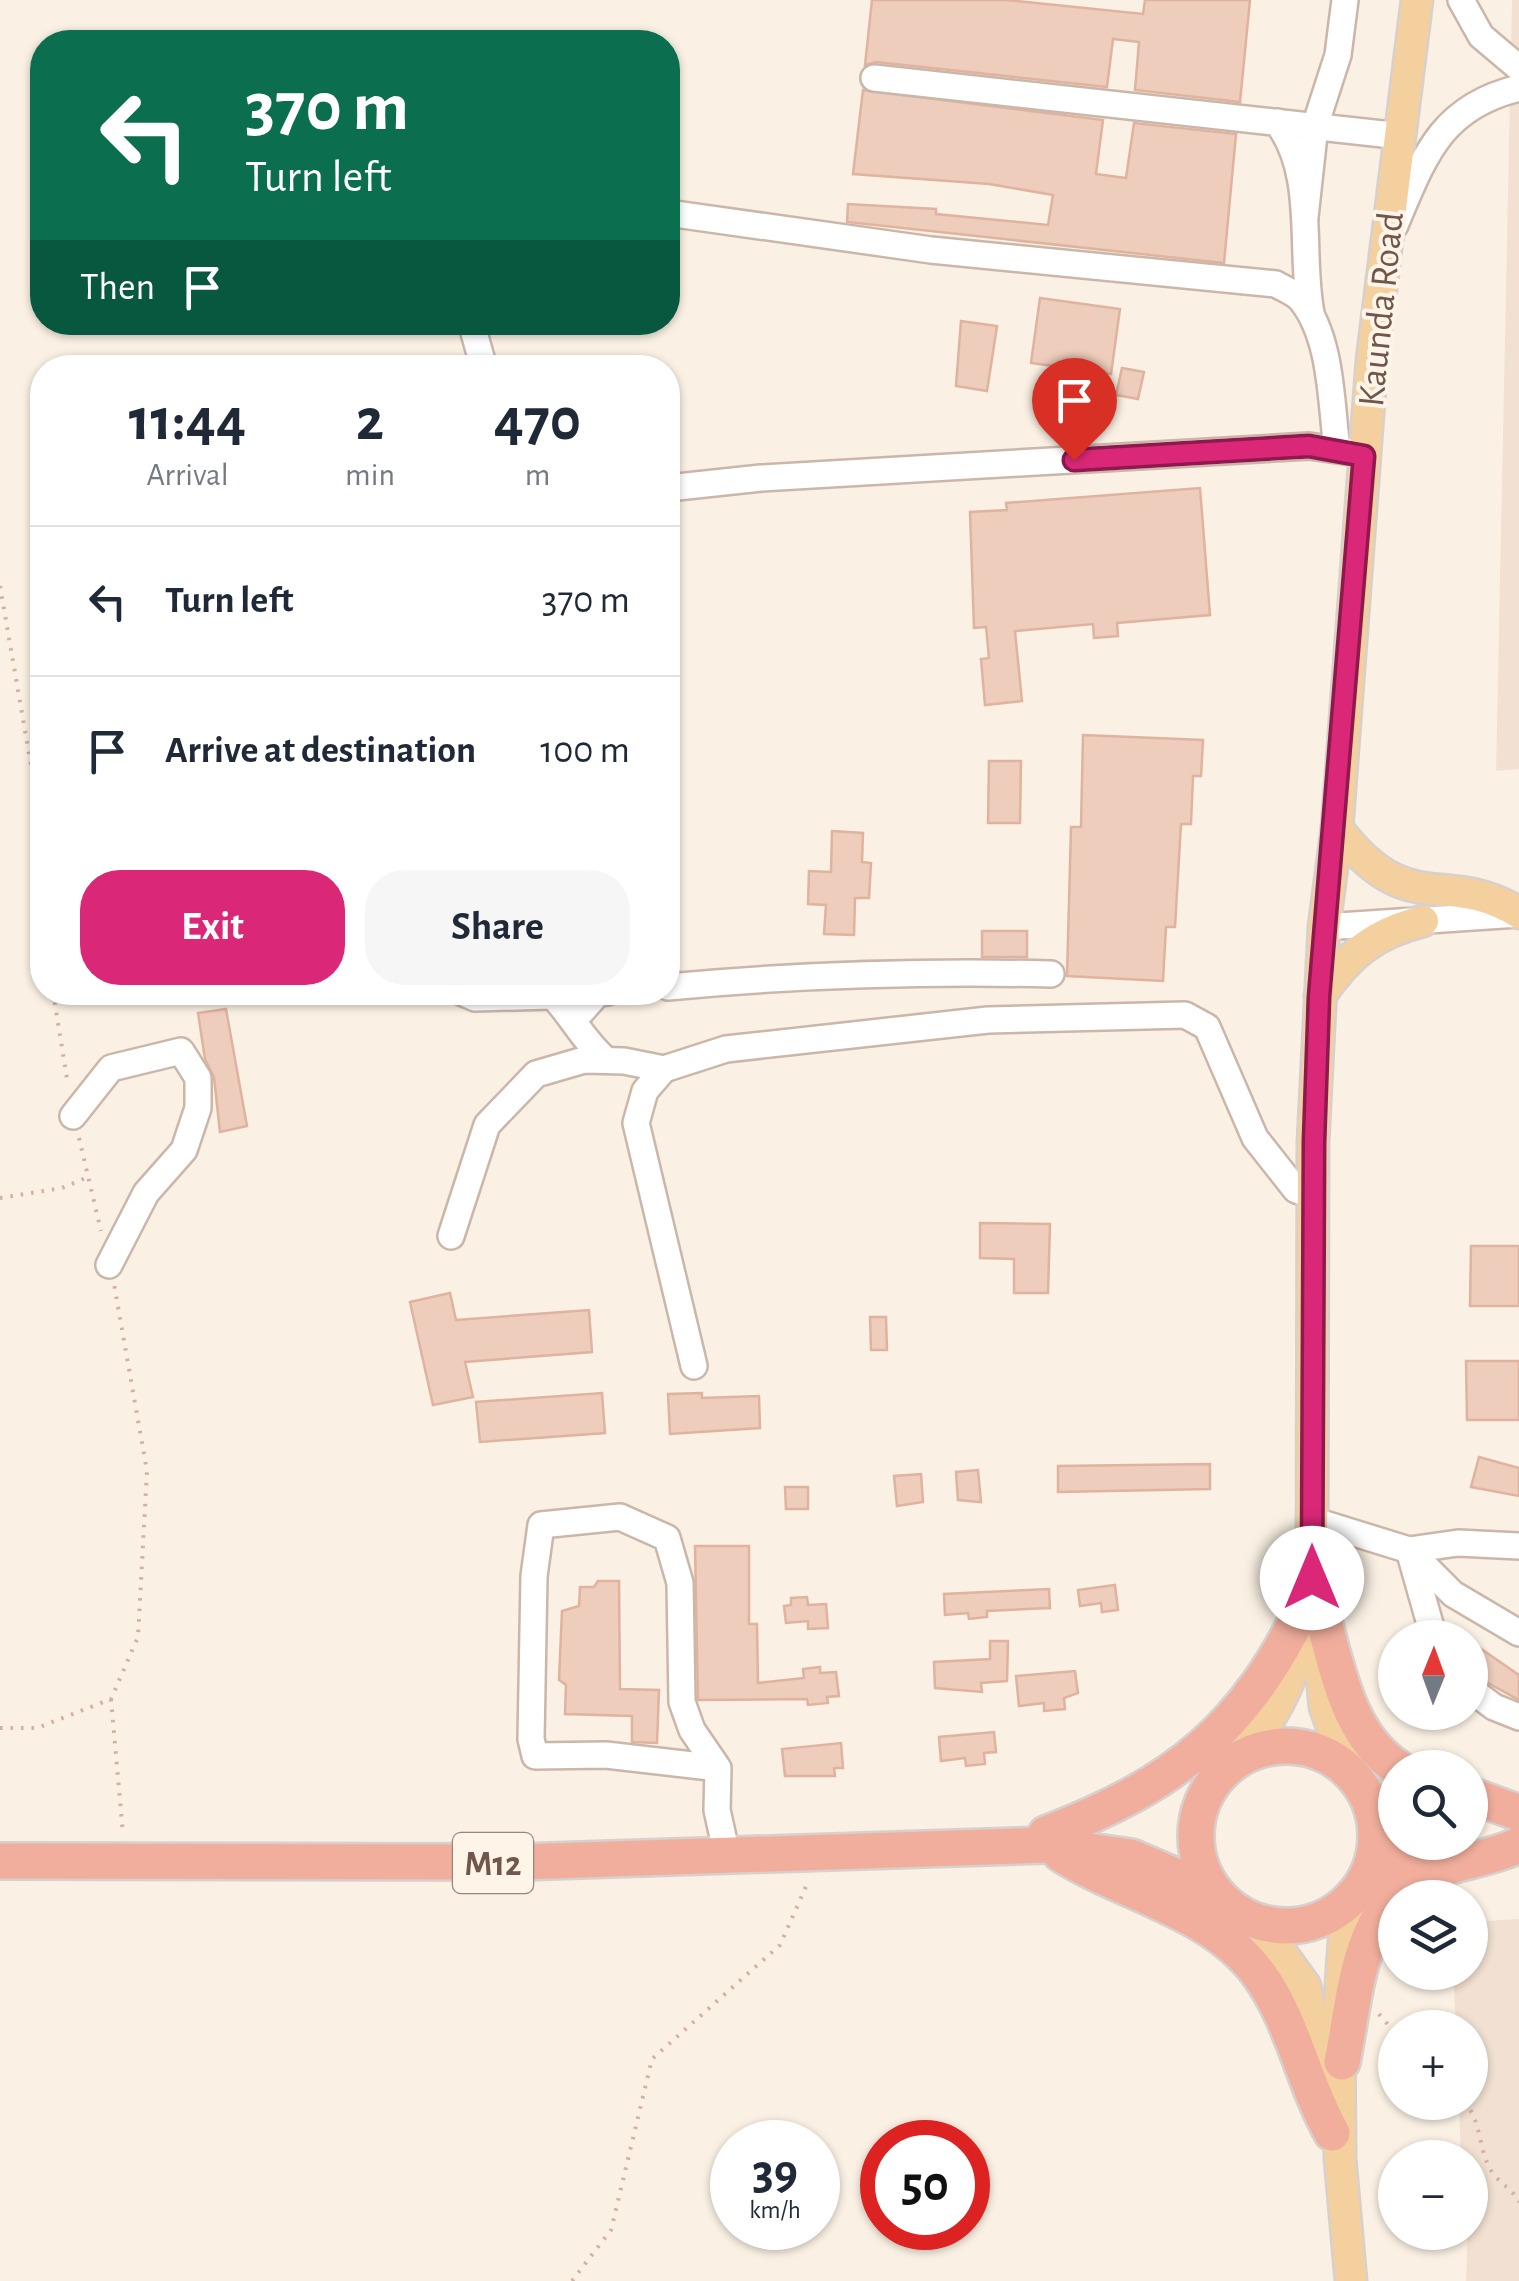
<!DOCTYPE html>
<meta charset="utf-8">
<style>
:root{--surface:#fff;--page:#f6f6f7;--text:#1f2937;--muted:#747a83;--line:#e0e1e3;--accent:#db2777}
body{margin:0;font-family:"Alegreya Sans",sans-serif;background:var(--page);color:var(--text);height:100vh;display:flex;flex-direction:column;font-size:38px;white-space:nowrap}
*{box-sizing:border-box;margin:0}
p{font-size:32px;color:var(--muted)}
.icon{flex:none;width:55px;height:55px;fill:none;stroke:currentColor;stroke-width:2;stroke-linecap:round;stroke-linejoin:round}
.map{position:relative;flex:1;overflow:hidden}
.panel{position:absolute;left:30px;top:355px;width:650px;height:650px;display:flex;flex-direction:column;background:var(--surface);border-radius:40px;box-shadow:0 2px 8px #0004}
.panel>*{flex:none}
.banner{position:absolute;left:30px;top:30px;width:650px;height:305px;border-radius:40px;box-shadow:0 2px 8px #0004;background:#0b6e4f;color:#fff;overflow:hidden}
.needle{width:65px;rotate:1deg}
.buttons{position:absolute;left:1378px;top:1620px;display:grid;gap:20px}
.buttons a{display:grid;place-items:center;width:110px;height:110px;border-radius:50%;background:var(--surface);box-shadow:0 2px 8px #0004;font-size:50px}
.speed{position:absolute;left:710px;top:2120px;display:flex;gap:20px;font-size:50px;font-weight:700;text-align:center}
.speed>*{display:grid;place-content:center;width:130px;height:130px;border-radius:50%;background:var(--surface);box-shadow:0 2px 8px #0004;line-height:1}
.speed small{font-size:25px;font-weight:400}
.speed .limit{border:15px solid #d22;background:#fff;color:#111}
.pin{position:absolute;display:grid;place-items:center;width:85px;height:85px;color:#fff;margin:-102px -42px;border-radius:50% 50% 50% 0;rotate:-45deg;box-shadow:0 0 10px #0007}
.pin .icon{rotate:45deg}
.me{position:absolute;width:110px;margin:-55px;rotate:0deg;stroke-linejoin:round;filter:drop-shadow(0 0 8px #0008)}
.turn{display:flex;align-items:center;gap:35px;height:210px;padding:0 50px;font-size:45px}
.turn .icon{width:130px;height:130px;stroke-width:2.5}
.turn b{display:block;font-size:70px;line-height:85px}
.then{display:flex;align-items:center;height:95px;padding:0 50px;background:#0003;gap:20px;font-size:38px}
.eta{display:flex;justify-content:space-evenly;align-items:center;height:170px;text-align:center}
.eta b{font-size:60px;font-weight:700;line-height:70px}
.action{display:flex;gap:20px;margin-top:auto;padding:20px 50px}
.action a{flex:1;height:115px;border-radius:40px;background:var(--accent);color:#fff;font-size:40px;font-weight:700;line-height:115px;text-align:center}
.action a+a{background:var(--page);color:var(--text)}
ul{padding:0;list-style:none}
li{display:flex;align-items:center;gap:30px;height:150px;padding:0 50px;border-top:2px solid var(--line)}
li div{flex:1}
li b{display:block;font-size:38px}
li em{font-style:normal}
.map>svg:first-child{display:block}
</style>
<div class="map">
<svg width="1519" height="2281" viewBox="0 0 1519 2281">
<rect width="100%" height="100%" fill="#faf0e3"/>
<g fill="#f2e1d2">
<path d="M1512 0H1519V769L1496 771Z"/>
<path d="M1519 1919V2281H1466L1470 2158 1461 2157 1459 2103 1470 2102V2028L1456 2027 1453 1973 1470 1972V1922Z"/>
</g>
<g fill="#eecdbc" stroke="#e0b39e" stroke-width="2.5">
<path d="M872 0H1007L1143 14 1145 0H1250L1240 102 1135 90 1139 42 1113 39 1107 87 876 62 865 65Z"/>
<path d="M863 90 1103 120 1096 174 1126 178 1134 123 1236 134 1224 263 847 222 848 204 936 209V214L1048 225 1053 195 989 184 853 174Z"/>
<path d="M1040 298 1120 309 1111 374 1031 363Z"/>
<path d="M961 321 997 326 987 391 956 386Z"/>
<path d="M1122 368 1144 372 1138 399 1116 395Z"/>
<path d="M1200 488 1210 615 1117 623 1118 636 1094 638 1093 624 1015 631 1022 701 985 705 981 659 989 658 986 627 974 628 970 512 1007 510 1006 503Z"/>
<path d="M1083 735 1203 740 1201 776H1193L1191 824H1181L1175 927H1166L1163 981 1067 976 1071 827H1081Z"/>
<path d="M989 761H1021L1020 823H988Z"/>
<path d="M832 831 863 833 862 862 871 863 869 898H855L854 935 824 934 826 905 808 904 809 871 831 872Z"/>
<rect x="982" y="931" width="45" height="26"/>
<path d="M226 1009 247 1126 220 1132 214 1077 205 1059 198 1013Z"/>
<path d="M980 1223 1050 1224 1048 1293H1014V1259L980 1258Z"/>
<path d="M1471 1246H1519V1306H1470Z"/>
<path d="M450 1293 456 1320 589 1310 592 1352 465 1362 473 1397 433 1405 410 1302Z"/>
<path d="M870 1317H886L887 1350H871Z"/>
<path d="M1466 1361H1519V1420H1467Z"/>
<path d="M602 1393 605 1433 480 1442 476 1402Z"/>
<path d="M702 1393V1398L759 1396 760 1428 670 1434 668 1394Z"/>
<path d="M1479 1457 1519 1468V1496L1471 1487Z"/>
<path d="M1210 1464V1489L1058 1492V1466Z"/>
<path d="M978 1470 981 1502 958 1500 956 1472Z"/>
<path d="M921 1474 923 1502 897 1506 894 1476Z"/>
<path d="M785 1487H808V1509H786Z"/>
<path d="M695 1546H749V1624H757L758 1683 804 1678 803 1669 820 1667V1673L836 1672 839 1696 827 1697 828 1703 808 1705 807 1699 698 1700Z"/>
<path d="M598 1581H619L620 1689 659 1690 657 1743 632 1742V1716L565 1714 566 1685 559 1680 562 1611 579 1606 580 1587H594Z"/>
<path d="M1115 1585 1118 1610 1102 1612 1101 1603 1080 1606 1078 1590Z"/>
<path d="M1049 1589 1050 1608 987 1611V1617L969 1619 968 1613 945 1615 944 1594Z"/>
<path d="M807 1597 808 1605 826 1604 828 1628 808 1629V1621L786 1623 784 1606 791 1605V1598Z"/>
<path d="M990 1641H1008L1007 1681 981 1683 982 1692 935 1688 934 1662 990 1659Z"/>
<path d="M1477 1646 1519 1675V1700L1470 1673V1656Z"/>
<path d="M1075 1671 1078 1693 1064 1698 1065 1709 1044 1711V1703L1019 1706 1016 1676Z"/>
<path d="M994 1732 996 1752 984 1753 985 1764 966 1766 965 1758 941 1761 939 1737Z"/>
<path d="M841 1743 843 1768H834L835 1776H785L782 1749Z"/>
</g>
<g fill="none" stroke-linecap="round" stroke-linejoin="round">
<g stroke="#cbb7aa" stroke-width="30">
<g id="minor">
<path d="M1461 0 1481 36 1519 68"/>
<path d="M874 78 1401 136"/>
<path d="M1277 122C1317 175 1299 251 1311 313"/>
<path d="M668 213 931 250 1276 284C1284 289 1296 293 1302 301 1332 339 1331 404 1337 449"/>
<path d="M1305 217 1315 126 1338 55 1345 0"/>
<path d="M1395 225C1424 157 1440 107 1519 88"/>
<path d="M471 322 484 368"/>
<path d="M668 488 761 478 1309 446 1351 452"/>
<path d="M1324 927 1519 914"/>
<path d="M668 987C795 975 923 971 1051 974"/>
<path d="M461 992 475 998 553 996C573 1018 584 1041 606 1060"/>
<path d="M574 1020 598 993 608 992"/>
<path d="M664 1069 645 1091 636 1123 694 1366"/>
<path d="M73 1116 111 1068 181 1051 198 1078V1108L184 1150 146 1193 109 1265"/>
<path d="M451 1236 487 1125 536 1074 584 1060 624 1061 664 1069 726 1049 988 1020 1185 1015 1207 1027 1255 1138 1296 1190 1314 1195"/>
<path d="M1312 1520 1409 1550 1453 1594 1519 1633"/>
<path d="M1434 1638 1409 1550 1458 1543 1519 1546"/>
<path d="M1470 1689 1494 1707 1519 1717"/>
<path d="M718 1768 606 1755 535 1756 531 1739 534 1576 541 1525 620 1517 667 1538 680 1583 682 1702 692 1730 718 1768 717 1810 727 1855"/>
</g>
</g>
<g stroke="#d7d0cd" stroke-width="35">
<g id="major">
<path d="M1337 828C1408 922 1445 867 1519 913"/>
<path d="M1320 996C1348 955 1374 933 1423 921"/>
<path d="M1240 1758C1277 1715 1299 1671 1305 1615"/>
<path d="M1348 1770 1325 1707 1312 1578 1313 1143 1324 927 1337 828 1372 360 1417 0"/>
<path d="M1259 1922 1305 1986 1327 2096"/>
<path d="M1351 2281 1340 2158 1339 2012 1345 1928 1353 1896"/>
</g>
</g>
<g stroke="#d7d0cd" stroke-width="40">
<g id="highway">
<path d="M1317 1598C1336 1657 1343 1732 1398 1768"/>
<circle cx="1286" cy="1836" r="90"/>
<path d="M1470 1795 1519 1813"/>
<path d="M1046 1834C1176 1784 1246 1729 1306 1601"/>
<path d="M1061 1854C1123 1894 1211 1910 1258 1973 1293 2020 1303 2082 1332 2133"/>
<path d="M0 1861 520 1862 1046 1845 1131 1857 1215 1893"/>
<path d="M1366 1878 1395 1856 1430 1842"/>
<path d="M1342 2062C1356 1994 1357 1905 1429 1873 1458 1861 1490 1859 1519 1845"/>
</g>
</g>
<g stroke="#d3b0a0" stroke-width="4" stroke-dasharray="2.5 8" stroke-linecap="butt">
<path d="M0 586 38 806 42 886"/>
<path d="M53 992 68 1085"/>
<path d="M79 1138 101 1231"/>
<path d="M0 1198 62 1188 88 1177"/>
<path d="M111 1699 123 1834"/>
<path d="M0 1728H37L111 1699 138 1637 147 1471 114 1284"/>
<path d="M1379 2014 1395 2033"/>
<path d="M1464 2102C1484 2122 1477 2158 1497 2178 1506 2188 1512 2189 1519 2202"/>
<path d="M572 2281 611 2230 652 2059 780 1945 808 1882"/>
</g>
<use href="#minor" stroke="#fff" stroke-width="25"/>
<use href="#major" stroke="#f5d09f" stroke-width="30"/>
<use href="#highway" stroke="#f1ae9d" stroke-width="35"/>
</g>
<g fill="none" stroke-linecap="round" stroke-linejoin="round">
<g stroke="#8e194d" stroke-width="25">
<path id="route" d="M1074 460 1309 446 1364 456 1319 997 1314 1142 1312 1578"/>
</g>
<use href="#route" stroke="#db2777" stroke-width="18"/>
</g>
<g text-anchor="middle" stroke-width="8" stroke-linejoin="round" paint-order="stroke">
<rect fill="#fef4e8" stroke="#9b857a" stroke-width="2.5" x="453" y="1833" width="80" height="60" rx="8"/>
<g font-size="35" font-weight="bold" fill="#71564b">
<text x="493" y="1875">M12</text>
</g>
<g font-size="38" fill="#71564b" stroke="#fef4e8">
<text transform="translate(1380 309) rotate(-84)" y="13">Kaunda Road</text>
</g>
</g>
</svg>
<div class="buttons">
<a><svg class="needle" viewBox="-14 -14 28 28"><path d="M0-13l5 13h-10z" fill="#e53935"/><path d="M0 13l5-13h-10z" fill="#747a83"/></svg></a>
<a><svg class="icon" aria-label="search" viewBox="0 0 24 24"><circle cx="10" cy="10" r="6"/><path d="M15 15l6 6"/></svg></a>
<a><svg class="icon" aria-label="layers" viewBox="0 0 24 24"><path d="M12 4l9 5-9 5-9-5zM3 14l9 5 9-5"/></svg></a>
<a>+</a>
<a>−</a>
</div>
<div class="speed"><div>39<small>km/h</small></div><div class="limit">50</div></div>
<div class="pin" style="left:1074px;top:460px;background:#d93025"><svg class="icon" aria-label="arrive" viewBox="0 0 24 24"><path d="M6 21V4h12l-3 4 3 4H6"/></svg></div>
<svg class="me" style="left:1312px;top:1578px" viewBox="-20 -20 40 40"><circle r="19" fill="#fff"/><path d="M0-13L10 11 0 6-10 11z" fill="#db2777"/></svg>
<div class="banner">
<div class="turn"><svg class="icon" aria-label="left" viewBox="0 0 24 24"><path d="M17 20v-9H6M10 6l-5 5 5 5"/></svg><div><b>370 m</b>Turn left</div></div>
<div class="then">Then<svg class="icon" aria-label="arrive" viewBox="0 0 24 24"><path d="M6 21V4h12l-3 4 3 4H6"/></svg></div>
</div>
<section class="panel">
<div class="eta">
<div><b>11:44</b><p>Arrival</p></div>
<div><b>2</b><p>min</p></div>
<div><b>470</b><p>m</p></div>
</div>
<ul>
<li><svg class="icon" aria-label="left" viewBox="0 0 24 24"><path d="M17 20v-9H6M10 6l-5 5 5 5"/></svg><div><b>Turn left</b></div><em>370 m</em></li>
<li><svg class="icon" aria-label="arrive" viewBox="0 0 24 24"><path d="M6 21V4h12l-3 4 3 4H6"/></svg><div><b>Arrive at destination</b></div><em>100 m</em></li>
</ul>
<div class="action"><a>Exit</a><a>Share</a></div>
</section>
</div>
